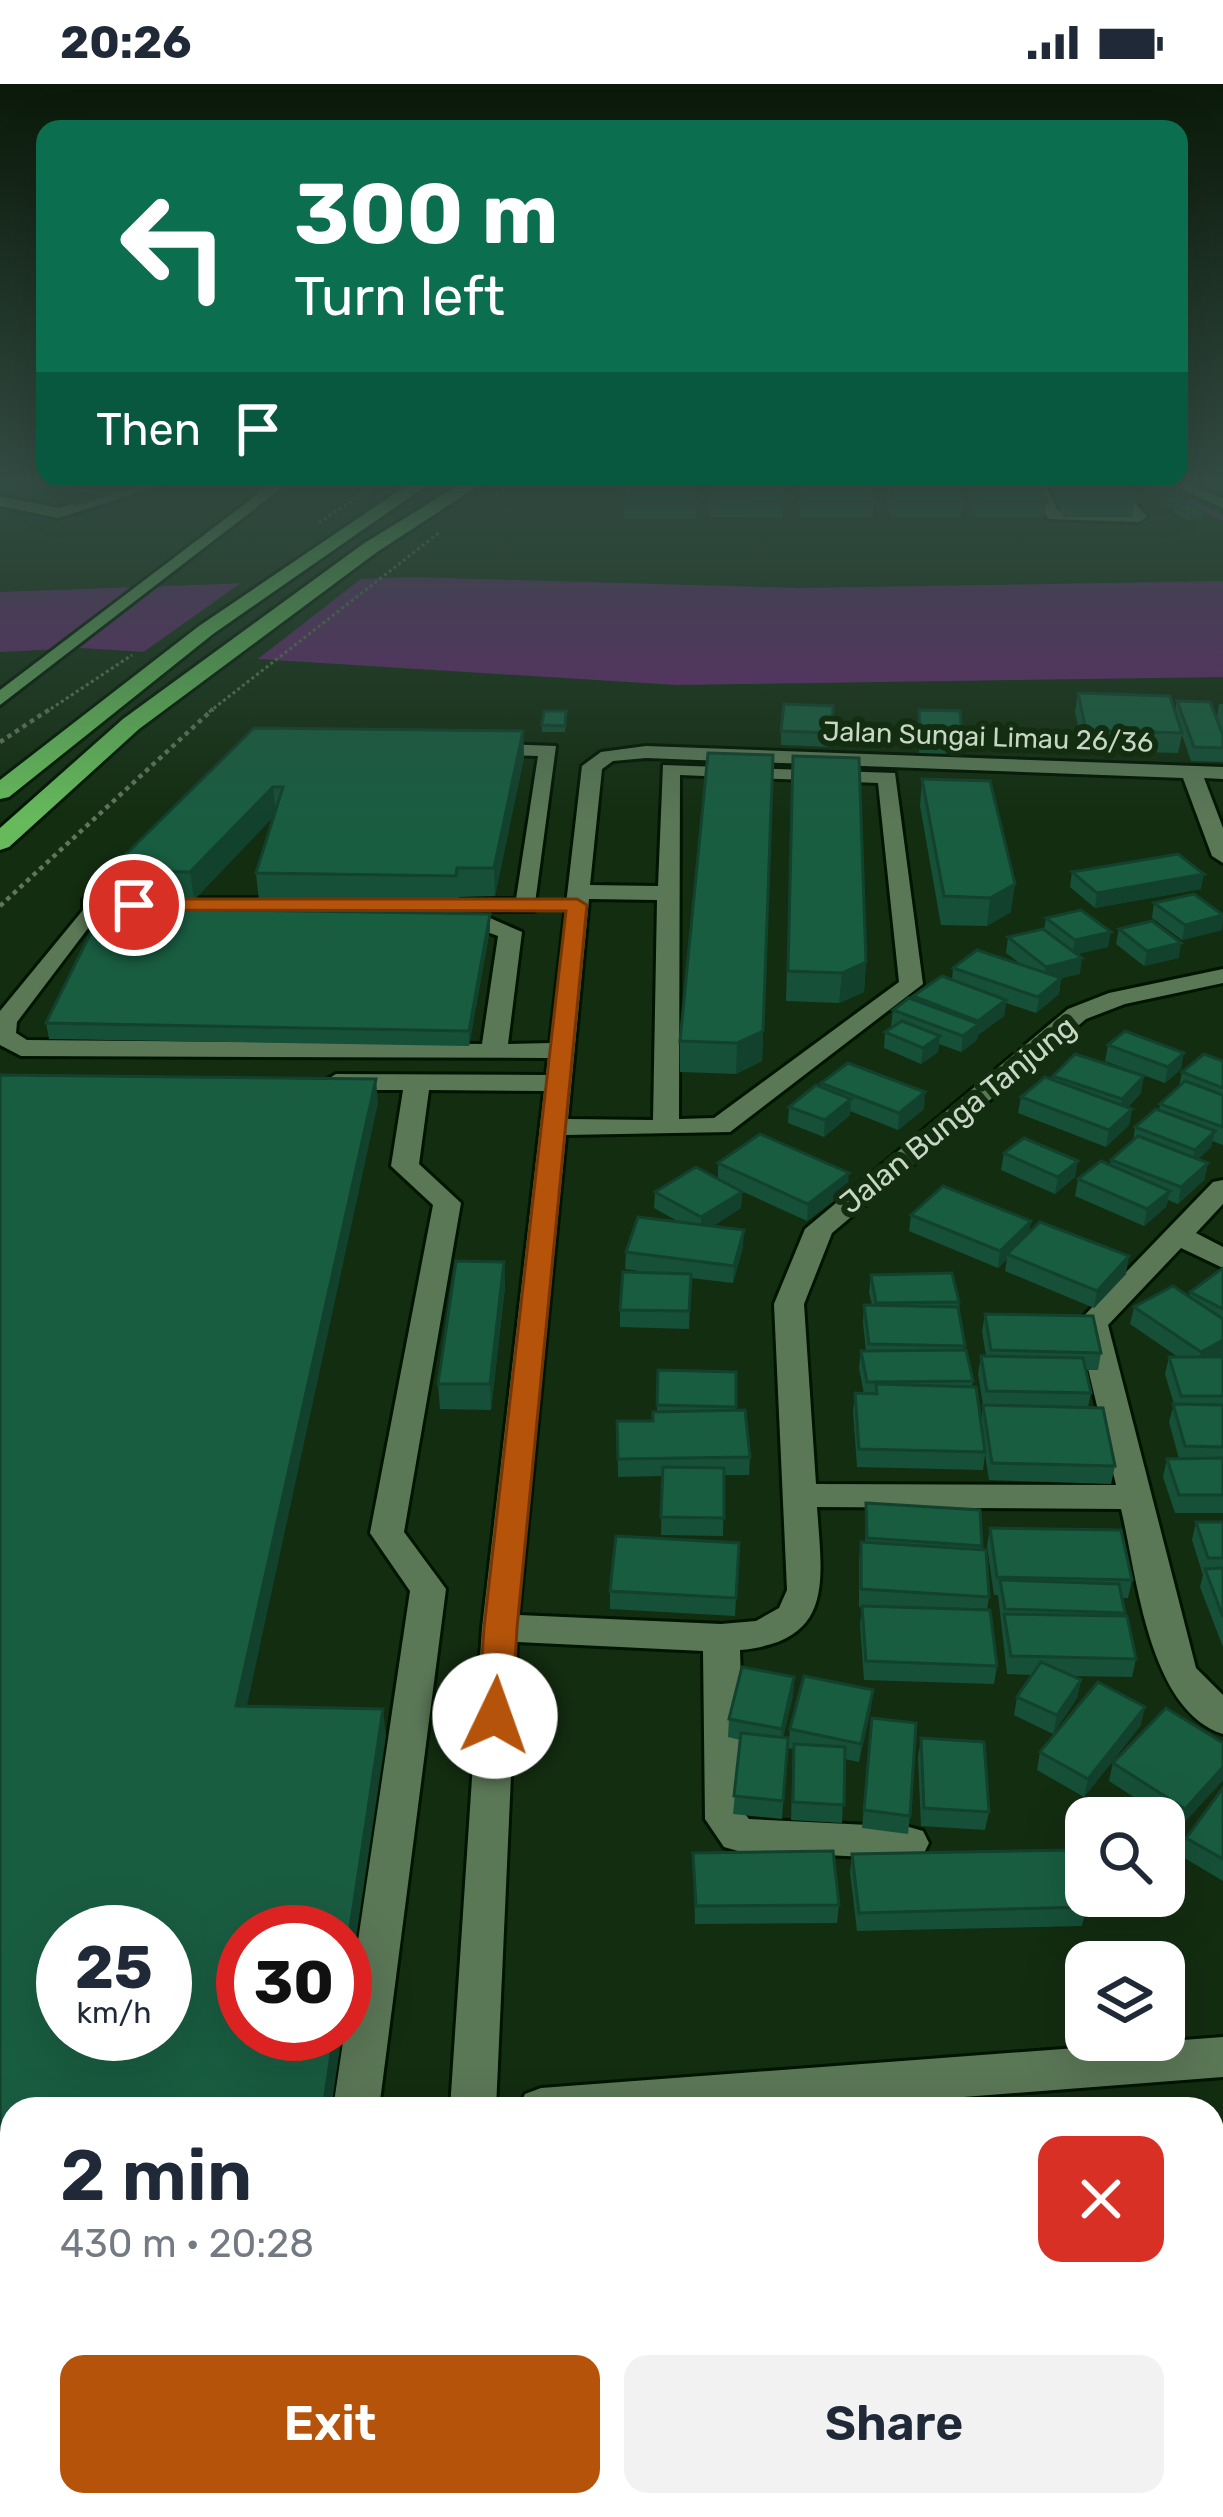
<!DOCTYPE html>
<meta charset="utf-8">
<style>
:root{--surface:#fff;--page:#f2f2f3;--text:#1f2937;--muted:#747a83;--accent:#b45309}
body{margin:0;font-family:Rubik,sans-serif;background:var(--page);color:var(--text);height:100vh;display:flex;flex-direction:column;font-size:45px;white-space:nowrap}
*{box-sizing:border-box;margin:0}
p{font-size:39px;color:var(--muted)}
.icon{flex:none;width:66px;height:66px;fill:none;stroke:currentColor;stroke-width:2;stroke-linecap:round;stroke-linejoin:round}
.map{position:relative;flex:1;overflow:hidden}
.side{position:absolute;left:0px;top:2013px;width:1224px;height:420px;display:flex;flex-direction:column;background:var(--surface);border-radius:36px 36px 0 0;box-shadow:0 12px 48px #0002}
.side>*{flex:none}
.top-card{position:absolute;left:36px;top:36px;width:1152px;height:366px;border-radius:24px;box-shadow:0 12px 48px #0002;background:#0b6e4f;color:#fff;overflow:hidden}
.buttons{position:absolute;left:1065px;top:1713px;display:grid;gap:24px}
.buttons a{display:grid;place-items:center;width:120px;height:120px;border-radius:24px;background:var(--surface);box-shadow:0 12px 48px #0002;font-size:60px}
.speed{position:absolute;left:36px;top:1821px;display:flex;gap:24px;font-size:60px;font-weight:700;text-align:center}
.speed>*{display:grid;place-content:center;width:156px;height:156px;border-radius:50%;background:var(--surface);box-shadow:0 12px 48px #0002;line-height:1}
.speed small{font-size:30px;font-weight:400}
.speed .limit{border:18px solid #d22;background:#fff;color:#111}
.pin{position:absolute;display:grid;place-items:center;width:102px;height:102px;color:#fff;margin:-51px;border:6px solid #fff;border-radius:50%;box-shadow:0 3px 12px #0007}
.me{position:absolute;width:132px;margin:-66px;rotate:3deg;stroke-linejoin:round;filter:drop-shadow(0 0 9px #0008)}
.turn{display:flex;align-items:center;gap:42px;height:252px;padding:0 60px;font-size:54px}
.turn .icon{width:156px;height:156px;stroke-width:2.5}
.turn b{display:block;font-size:84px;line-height:102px}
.then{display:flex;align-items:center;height:114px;padding:0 60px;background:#0003;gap:24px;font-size:45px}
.round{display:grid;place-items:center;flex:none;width:126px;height:126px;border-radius:24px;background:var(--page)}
.head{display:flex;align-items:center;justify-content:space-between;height:204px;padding:0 60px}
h1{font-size:72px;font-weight:600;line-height:90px}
.action{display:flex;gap:24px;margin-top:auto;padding:24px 60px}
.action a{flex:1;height:138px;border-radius:24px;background:var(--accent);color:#fff;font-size:48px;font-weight:600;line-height:138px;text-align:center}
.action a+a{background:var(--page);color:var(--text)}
.status{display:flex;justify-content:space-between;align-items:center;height:84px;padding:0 60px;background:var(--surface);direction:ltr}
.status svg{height:33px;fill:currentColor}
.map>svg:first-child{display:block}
</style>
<div class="status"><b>20:26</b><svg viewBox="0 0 49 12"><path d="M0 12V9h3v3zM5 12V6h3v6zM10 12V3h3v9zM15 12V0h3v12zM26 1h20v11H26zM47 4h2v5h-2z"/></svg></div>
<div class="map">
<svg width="1223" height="2433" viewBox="0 0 1223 2433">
<rect width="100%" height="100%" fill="#132d11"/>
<path fill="#59410b" d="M1223 2063V2433H608V2421H1212V2064Z"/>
<path fill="#672672" d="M410 493 800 504 1223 497V593L677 601 81 564 0 568V508Z"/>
<path fill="#132d11" d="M371 487 249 582 135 574 255 489Z"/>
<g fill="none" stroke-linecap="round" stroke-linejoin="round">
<path stroke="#672672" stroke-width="4.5" d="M1156 402 1223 434"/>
<g stroke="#001500" stroke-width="6">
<g id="minor">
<path d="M154 397H176L58 434 0 422V412L58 424Z"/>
<path d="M262 397H276L270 413 257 410Z"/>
<path d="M648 397H1158L1151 401 1109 402 1127 409 1147 433 1139 438 1048 435 1031 402 655 401ZM1046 402H1095L1103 413 1117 416 1127 428 1058 427Z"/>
<path d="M1163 397H1182L1223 414V424Z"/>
<path d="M254 651 556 662 534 827 219 828 490 834 522 848 508 960 550 959 582 682 601 668 646 662 1223 683V695L1204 694 1223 744V779L1212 772 1183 694 646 674 613 677 602 685 590 801 658 802 663 681 895 689 923 900 730 1048 566 1051 519 1531 721 1540 756 1537 779 1524 787 1506 774 1220 805 1145 1068 925 1109 909 1223 885V899L1125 920 1086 935 832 1149 804 1220 816 1400 1116 1401 1077 1239 1213 1098 1223 1096V1120L1196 1149 1223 1163V1184L1181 1164 1108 1241 1196 1584 1223 1611V1650C1148 1626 1137 1491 1121 1425L817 1423C822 1497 835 1557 740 1566L745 1730 749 1735 909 1743 923 1747 929 1759 923 1771 909 1775 738 1767 724 1763 705 1735 703 1567 517 1558 496 2025H450L482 1544 544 1007 429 1006 419 1080 461 1119 404 1448 446 1505 379 2025H333L410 1507 370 1449 433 1121 391 1082 403 1006H336L323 998 336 990 546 991 548 974 21 972 0 961V927L83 826V816ZM259 663 538 672 516 815 110 814ZM680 691 878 699 899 898 714 1034 679 1035ZM589 815 657 816 653 1036 568 1035ZM92 839 487 848 498 852 482 960 27 956 16 949 17 938Z"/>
<path d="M1223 1953V1993L809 2025H518L525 2010 541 2004Z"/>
<path d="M275 2421H327L325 2433H273Z"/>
<path d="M419 2421H471L470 2433H418Z"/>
</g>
</g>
<g stroke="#001500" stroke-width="6">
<path id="major" d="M275 397H291L0 621V606Z"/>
</g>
<g stroke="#001500" stroke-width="6">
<g id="highway">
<path d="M413 397H433L213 550 9 713 0 715V696L199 542Z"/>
<path d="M465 397H486L377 468 139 645 9 763 0 766V744L123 635 363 460Z"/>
</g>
</g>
<g stroke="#60755d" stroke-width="3" stroke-dasharray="3 3" stroke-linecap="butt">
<path d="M496 411 517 397"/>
<path d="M319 439 381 397"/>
<path d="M46 628 132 571"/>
<path d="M209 628 440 448"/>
</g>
<g stroke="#60755d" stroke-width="4.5" stroke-dasharray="4.5 4.5" stroke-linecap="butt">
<path d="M0 658 50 625"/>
<path d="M0 822 213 625"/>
</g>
<use href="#minor" fill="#5a7756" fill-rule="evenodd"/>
<use href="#major" fill="#619f5a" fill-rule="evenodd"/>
<use href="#highway" fill="#66ba5c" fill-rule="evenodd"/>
</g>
<g fill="#165038">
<path d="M0 397H152L76 422 0 402Z"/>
<path d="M711 399 783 417 782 434 710 433Z"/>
<path d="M798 399 874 417 873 434H802L797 416Z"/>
<path d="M888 399 963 417 961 434H892L886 416Z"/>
<path d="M972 399 1047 417 1044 434H977L970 415Z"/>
<path d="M1057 399 1135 416 1132 433H1064L1055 415Z"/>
<path d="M624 400 697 418V435H624Z"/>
<path d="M1151 411 1186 417 1185 421 1204 428 1203 434 1189 436 1173 428 1174 424 1170 425 1150 416Z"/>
<path d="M1078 609 1175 626 1177 617 1217 634 1219 620H1223V678L1191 677 1182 651 1178 669 1083 666 1075 628Z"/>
<path d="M833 622 831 663 781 661V647Z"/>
<path d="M919 626 962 657 960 670 919 669Z"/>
<path d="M566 627 565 648H542V641Z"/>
<path d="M254 644 523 647 524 673 495 812 459 813 458 820 259 817 256 789 274 732 194 816 113 815 109 787Z"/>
<path d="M773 671 762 977 736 990 680 988V957Z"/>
<path d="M922 695 1011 828 987 842 941 841 920 722Z"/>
<path d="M792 698 866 878 864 908 839 919 786 917Z"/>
<path d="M1072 788 1201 805 1095 824 1070 803Z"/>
<path d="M1154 819 1223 830 1222 846 1182 856 1152 834Z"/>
<path d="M490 830V845L469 962 49 955 46 939Z"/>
<path d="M1046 834 1108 863 1077 870 1080 890 1061 894 1059 910 1036 929 1006 919 1004 932 978 951 977 956 961 968 939 960 938 968 921 980 884 964 885 948 894 943 891 942 893 926 913 916V912L952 896 953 884 1022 881 1006 869 1008 853 1044 846Z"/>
<path d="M1119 845 1179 874 1144 882 1116 860Z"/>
<path d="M1108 961 1181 985 1165 999 1105 977Z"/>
<path d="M1223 977V1061L1212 1057 1211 1063 1198 1075 1208 1079 1204 1096 1178 1120 1168 1116 1166 1123 1144 1142 1075 1112 1078 1095 1110 1081 1111 1076 1133 1057 1135 1043 1159 1026 1160 1020 1179 1002 1182 988Z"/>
<path d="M1053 992 1141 1009 1128 1023 1132 1025 1129 1041 1106 1063 1018 1029 1021 1013 1052 995Z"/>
<path d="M821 999 924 1025 898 1046 850 1027V1031L824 1053 788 1039 789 1023 821 1003Z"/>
<path d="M1004 1069 1075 1093 1055 1110 1001 1086Z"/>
<path d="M718 1079 848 1106 807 1137 737 1105 742 1108 741 1124 713 1142 743 1163 733 1199 691 1194 689 1245 620 1243V1226L652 1189 625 1185 626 1168 679 1138 654 1124 655 1108 718 1095Z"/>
<path d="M911 1131 1031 1137 1029 1148 1126 1190 1094 1224 1005 1187 1007 1175 998 1184 909 1147Z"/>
<path d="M504 1178 505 1203 491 1326 440 1325 438 1300Z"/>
<path d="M1223 1184V1272L1220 1273H1223V1429H1175L1163 1393 1167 1375H1179L1169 1338 1174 1320 1165 1290 1169 1273H1178L1130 1240 1134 1223 1189 1213 1190 1208Z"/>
<path d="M871 1191 959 1218 964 1266 973 1297 972 1302 981 1337 983 1321 978 1290 981 1272H986L982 1247 985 1230 1101 1269 1098 1286H1086L1091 1309 1088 1323 1115 1382 1111 1400 989 1396 985 1370 983 1386 857 1383 853 1327 855 1309 864 1310 859 1284 861 1267H866L863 1239 864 1221H872L869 1208Z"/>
<path d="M658 1286 736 1288V1327L750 1373 749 1391H724L723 1452 661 1451 662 1392 618 1393 617 1337H653L657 1328Z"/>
<path d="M866 1419 982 1462 989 1513 987 1526 997 1582 994 1600 864 1596 860 1540 862 1523H859V1476L861 1458H865Z"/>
<path d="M1196 1438H1223V1563L1200 1503 1203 1491 1192 1456Z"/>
<path d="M990 1444 1132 1496 1128 1514H1122L1124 1532 1136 1575 1132 1593 1071 1592 1081 1596 1077 1614 1053 1650 1014 1631 1017 1613 1032 1591 1007 1590 998 1511H994L987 1462Z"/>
<path d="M739 1459 735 1532 610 1525V1507Z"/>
<path d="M794 1593 793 1611 783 1653 788 1654 782 1735 733 1730 740 1656 728 1653 729 1635Z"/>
<path d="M871 1624 859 1678 845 1675 842 1739 791 1736 793 1665 788 1664 790 1645Z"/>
<path d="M872 1634 910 1732 908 1750 862 1744Z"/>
<path d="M1141 1641 1084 1713 1037 1686 1040 1668Z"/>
<path d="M921 1654 989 1728 985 1746 921 1742 918 1673Z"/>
<path d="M1223 1659V1696L1180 1743 1109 1697 1113 1679Z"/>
<path d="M1223 1704V1797L1181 1772 1186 1754Z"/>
<path d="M693 1769 839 1821 837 1839 695 1840Z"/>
<path d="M852 1770 1086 1823 1082 1842 857 1847 850 1788Z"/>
</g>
<g fill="#12412e">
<path d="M100 397H152L76 422 74 405Z"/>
<path d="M1204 428 1203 434 1189 436 1190 430Z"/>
<path d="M523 647 524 673 495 812 494 784Z"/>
<path d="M273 703 276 730 194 816 190 788Z"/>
<path d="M1204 790 1201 805 1095 824 1097 809Z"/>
<path d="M1015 800 1011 828 987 842 990 814Z"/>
<path d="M490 830V845L469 962V947Z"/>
<path d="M1223 831 1222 846 1182 856 1185 841Z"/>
<path d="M1111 848 1108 863 1072 871 1075 856Z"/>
<path d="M1181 859 1179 874 1144 882 1147 867Z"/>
<path d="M1082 874 1080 890 1061 894 1059 910 1036 929 1046 883Z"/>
<path d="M866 878 864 908 839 919 842 889Z"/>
<path d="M1006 916 1004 932 978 951 977 956 961 968 963 952 978 941V937Z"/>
<path d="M763 947 762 977 736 990 737 959Z"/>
<path d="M940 952 938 968 921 980 923 964Z"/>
<path d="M1184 969 1181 985 1165 999 1168 983Z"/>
<path d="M1144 992 1141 1009 1119 1031 1122 1015Z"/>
<path d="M376 995 378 1019 241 1649 236 1622Z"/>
<path d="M925 1008 924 1025 898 1046 899 1029Z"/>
<path d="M851 1015 850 1031 824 1053 825 1036Z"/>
<path d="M1132 1025 1129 1041 1106 1063 1109 1046Z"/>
<path d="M1215 1047 1211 1063 1191 1082 1195 1066Z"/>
<path d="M1078 1077 1075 1093 1055 1110 1058 1093Z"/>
<path d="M1208 1079 1204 1096 1178 1120 1181 1103Z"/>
<path d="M849 1089 848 1106 807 1137 808 1120Z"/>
<path d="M1170 1107 1166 1123 1144 1142 1147 1125Z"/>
<path d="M742 1108 741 1124 701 1150V1133Z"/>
<path d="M1031 1137 1028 1154 1007 1170V1175L998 1184 1000 1167Z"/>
<path d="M744 1146 743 1163 733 1199 734 1182Z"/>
<path d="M1129 1172 1126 1190 1094 1224 1097 1207Z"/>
<path d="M504 1178 505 1203 491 1326 490 1300Z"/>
<path d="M1223 1256V1272L1197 1286 1201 1268Z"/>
<path d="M794 1593 793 1611 781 1664 782 1645Z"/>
<path d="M1081 1596 1077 1614 1053 1650 1057 1631Z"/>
<path d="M873 1606 871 1624 859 1678 861 1660Z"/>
<path d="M1145 1623 1141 1641 1084 1713 1088 1695Z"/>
<path d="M383 1625 386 1652 345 1928V1877Z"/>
<path d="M1223 1683V1696L1180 1743 1185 1725Z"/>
<path d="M334 1950H342L331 2025H323Z"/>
<path d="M263 2421H273L271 2433H261Z"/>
</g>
<g fill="#195d41" stroke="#12412e" stroke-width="3" fill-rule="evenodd">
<path d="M40 397H100L74 405Z"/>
<path d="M711 399 781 400 783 417 711 416Z"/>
<path d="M798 399H868L874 417H803Z"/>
<path d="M888 399H955L963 417H894Z"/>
<path d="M972 399H1038L1047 417H979Z"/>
<path d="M1057 399H1124L1135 416H1066Z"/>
<path d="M624 400H696L697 418H624Z"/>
<path d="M1166 408 1186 417 1171 419 1151 411Z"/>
<path d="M1188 420 1204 428 1190 430 1174 423Z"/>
<path d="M1078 609 1170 612 1182 649 1086 646Z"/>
<path d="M1177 617 1210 618 1223 651V664L1194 663Z"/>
<path d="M784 620 833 622 832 649 781 647Z"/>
<path d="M919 626 960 627 962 657 920 655Z"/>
<path d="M544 627H566L565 642 542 641Z"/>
<path d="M254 644 523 647 494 784H457L456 792 256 789 283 703H273L190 788 109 787Z"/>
<path d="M708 669 773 671 763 947 737 959 680 957Z"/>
<path d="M793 672 859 674 866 878 842 889 788 887Z"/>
<path d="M922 695 990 697 1015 800 990 814 944 812Z"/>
<path d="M1178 770 1204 790 1097 809 1072 788Z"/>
<path d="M1194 810 1223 831 1185 841 1154 819Z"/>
<path d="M103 824 490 830 469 947 46 939Z"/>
<path d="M1081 826 1111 848 1075 856 1046 834Z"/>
<path d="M1152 837 1181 859 1147 867 1119 845Z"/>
<path d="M1043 845 1082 874 1046 883 1008 853Z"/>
<path d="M977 866 1061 894 1038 913 953 884Z"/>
<path d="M942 892 1006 916 978 937 913 912Z"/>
<path d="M909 914 979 940 963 952 893 926Z"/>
<path d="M902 937 940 952 923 964 885 948Z"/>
<path d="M1125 947 1184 969 1168 983 1108 961Z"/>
<path d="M1075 970 1144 992 1122 1015 1053 992Z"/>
<path d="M1204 970 1223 977V1004L1182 988Z"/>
<path d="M848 979 925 1008 899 1029 821 999Z"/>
<path d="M0 991 376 995 236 1622 383 1625 345 1877V1848H243V1950H334L323 2025H12V2421H263L261 2433H0ZM63 1848H165V1950H63Z"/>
<path d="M1045 993 1132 1025 1109 1046 1021 1013Z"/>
<path d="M1185 997 1223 1011V1043L1160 1020Z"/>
<path d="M816 1001 851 1015 825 1036 789 1023Z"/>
<path d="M1156 1025 1215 1047 1195 1066 1135 1043Z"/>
<path d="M760 1050 849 1089 808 1120 718 1079Z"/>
<path d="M1138 1052 1208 1079 1181 1103 1111 1076Z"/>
<path d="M1024 1054 1078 1077 1058 1093 1004 1069Z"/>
<path d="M1101 1077 1170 1107 1147 1125 1078 1095Z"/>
<path d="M696 1083 742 1108 701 1133 655 1108Z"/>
<path d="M943 1102 1031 1137 1000 1167 911 1131Z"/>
<path d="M638 1133 744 1146 734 1182 626 1168Z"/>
<path d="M1040 1138 1129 1172 1097 1207 1007 1170Z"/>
<path d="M456 1177 504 1178 490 1300H438Z"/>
<path d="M1223 1184V1225L1190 1208Z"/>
<path d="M623 1188 691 1190 689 1227 620 1226Z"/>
<path d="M952 1189 959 1218 876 1219 871 1191Z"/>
<path d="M1173 1202 1223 1235V1256L1201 1268 1134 1223Z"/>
<path d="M864 1221 958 1223 965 1262 869 1260Z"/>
<path d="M985 1230 1093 1232 1101 1269 991 1266Z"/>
<path d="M966 1266 973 1297 867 1298 861 1267Z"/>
<path d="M981 1272 1083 1274 1091 1309 987 1307Z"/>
<path d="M1169 1273H1223V1312H1181Z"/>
<path d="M658 1286 736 1288V1323L657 1321Z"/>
<path d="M876 1300 976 1303 985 1368 859 1365 855 1309 877 1310Z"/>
<path d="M1173 1320 1223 1321V1363L1185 1362Z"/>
<path d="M983 1321 1103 1324 1115 1382 992 1379Z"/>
<path d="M745 1326 750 1373 618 1375 617 1337H653V1328Z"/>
<path d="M1223 1374V1411H1179L1167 1375Z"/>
<path d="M663 1383 724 1384V1434L661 1433Z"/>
<path d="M866 1419 980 1426 982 1462 867 1454Z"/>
<path d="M1196 1438H1223V1474H1208Z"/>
<path d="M990 1444 1121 1446 1132 1496 997 1493Z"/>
<path d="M616 1452 739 1459 736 1514 610 1507Z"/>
<path d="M861 1458 986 1466 989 1513 861 1505Z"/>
<path d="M1223 1484V1533L1205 1485Z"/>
<path d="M1000 1496 1119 1500 1125 1529 1005 1525Z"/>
<path d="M862 1522 990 1526 997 1582 866 1577Z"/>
<path d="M1004 1530 1127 1532 1136 1575 1011 1572Z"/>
<path d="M1041 1578 1081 1596 1057 1631 1017 1613Z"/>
<path d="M742 1583 794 1593 782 1645 729 1635Z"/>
<path d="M804 1592 873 1606 861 1660 790 1645Z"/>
<path d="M1098 1598 1145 1623 1088 1695 1040 1668Z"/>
<path d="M1166 1624 1223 1659V1683L1185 1725 1113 1679Z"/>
<path d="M872 1634 916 1639 910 1732 864 1726Z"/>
<path d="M741 1649 788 1654 783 1717 734 1712Z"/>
<path d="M921 1654 984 1658 989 1728 924 1724Z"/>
<path d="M794 1660 845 1663 844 1721 793 1718Z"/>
<path d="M1223 1704V1775L1186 1754Z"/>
<path d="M1072 1766 1086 1823 859 1829 852 1770Z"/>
<path d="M833 1767 839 1821 696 1822 693 1769Z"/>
</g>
<linearGradient id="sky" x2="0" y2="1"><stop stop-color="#0a1909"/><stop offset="0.54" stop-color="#334c43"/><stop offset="1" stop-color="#334c43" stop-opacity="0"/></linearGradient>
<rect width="1223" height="737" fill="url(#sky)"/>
<path fill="#b45309" stroke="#753606" stroke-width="3" d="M134 815H577L587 821 517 1544 512 1632 507 1641 495 1645 483 1641 478 1632 484 1544 566 827 127 826V817Z"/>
<g text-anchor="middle" stroke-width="12" stroke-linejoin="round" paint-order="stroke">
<g font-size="27" fill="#c8d7c5" stroke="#132d11">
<text transform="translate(988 653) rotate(2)" y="9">Jalan Sungai Limau 26/36</text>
</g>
<g font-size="30" fill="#c8d7c5" stroke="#132d11">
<text transform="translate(958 1031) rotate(-39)" y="10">Jalan Bunga Tanjung</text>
</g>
</g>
</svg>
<div class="buttons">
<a><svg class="icon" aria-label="search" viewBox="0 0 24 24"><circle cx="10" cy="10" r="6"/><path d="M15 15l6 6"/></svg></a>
<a><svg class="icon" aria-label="layers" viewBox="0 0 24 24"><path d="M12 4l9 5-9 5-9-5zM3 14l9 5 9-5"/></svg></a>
</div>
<div class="speed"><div>25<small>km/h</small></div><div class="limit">30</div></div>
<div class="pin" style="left:134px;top:821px;background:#d93025"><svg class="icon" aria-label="arrive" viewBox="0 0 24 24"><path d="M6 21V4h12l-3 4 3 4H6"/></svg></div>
<svg class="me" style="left:495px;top:1632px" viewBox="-20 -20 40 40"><circle r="19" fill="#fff"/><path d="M0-13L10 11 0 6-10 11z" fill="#b45309"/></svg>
<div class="top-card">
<div class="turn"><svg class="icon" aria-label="left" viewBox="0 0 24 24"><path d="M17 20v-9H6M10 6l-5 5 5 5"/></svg><div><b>300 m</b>Turn left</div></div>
<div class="then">Then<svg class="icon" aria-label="arrive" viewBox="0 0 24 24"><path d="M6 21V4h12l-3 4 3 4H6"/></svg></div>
</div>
<section class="side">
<div class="head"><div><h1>2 min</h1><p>430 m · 20:28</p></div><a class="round" style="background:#d93025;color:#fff"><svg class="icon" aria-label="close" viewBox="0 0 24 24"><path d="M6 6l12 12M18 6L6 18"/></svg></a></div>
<div class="action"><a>Exit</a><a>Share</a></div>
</section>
</div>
